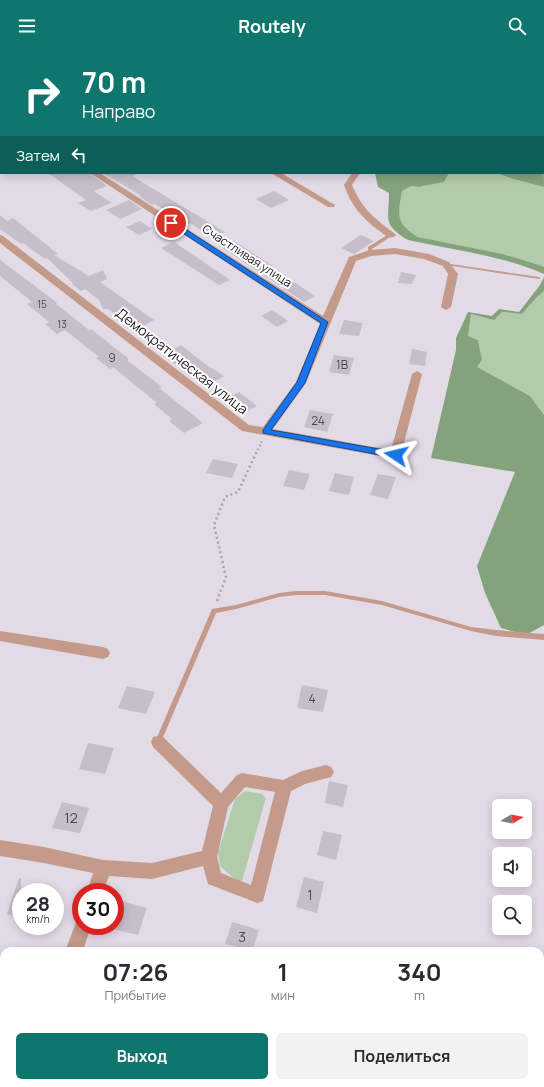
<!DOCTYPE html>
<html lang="ru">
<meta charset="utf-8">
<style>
:root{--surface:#fff;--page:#f2f2f3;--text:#2b2b33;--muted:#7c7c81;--accent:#0f766e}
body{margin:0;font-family:Manrope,sans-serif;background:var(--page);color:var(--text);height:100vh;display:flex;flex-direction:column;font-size:15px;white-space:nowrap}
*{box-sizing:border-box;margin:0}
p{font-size:13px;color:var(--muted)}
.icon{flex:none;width:22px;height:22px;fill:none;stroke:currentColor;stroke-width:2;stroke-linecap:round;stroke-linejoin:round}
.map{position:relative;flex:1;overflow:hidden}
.sheet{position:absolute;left:0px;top:895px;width:544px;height:140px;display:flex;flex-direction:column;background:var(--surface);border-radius:12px 12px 0 0;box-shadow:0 2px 10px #0003}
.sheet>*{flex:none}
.hud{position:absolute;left:0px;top:0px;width:544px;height:122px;box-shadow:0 2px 10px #0003;background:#0f766e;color:#fff;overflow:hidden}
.needle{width:26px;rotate:80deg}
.fabs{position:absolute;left:492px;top:747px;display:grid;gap:8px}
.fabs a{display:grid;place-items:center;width:40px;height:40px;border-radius:6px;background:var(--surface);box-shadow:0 2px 10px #0003;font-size:20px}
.speed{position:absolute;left:12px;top:831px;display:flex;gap:8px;font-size:20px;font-weight:700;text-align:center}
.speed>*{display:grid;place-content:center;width:52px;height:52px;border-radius:50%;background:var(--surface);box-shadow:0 2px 10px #0003;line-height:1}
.speed small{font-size:10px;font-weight:400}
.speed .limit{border:6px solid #d22;background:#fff;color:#111}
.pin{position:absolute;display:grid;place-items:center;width:34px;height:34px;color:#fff;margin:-17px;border:2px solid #fff;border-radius:50%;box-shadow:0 1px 4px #0007}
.me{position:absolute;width:44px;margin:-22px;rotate:280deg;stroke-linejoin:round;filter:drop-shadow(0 0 3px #0008)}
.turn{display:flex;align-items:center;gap:14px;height:84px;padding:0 16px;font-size:18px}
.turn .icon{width:52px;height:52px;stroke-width:2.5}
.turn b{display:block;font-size:28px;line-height:34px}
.then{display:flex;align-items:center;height:38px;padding:0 16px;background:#0003;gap:8px;font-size:15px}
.eta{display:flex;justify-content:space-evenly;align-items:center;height:68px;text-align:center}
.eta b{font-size:24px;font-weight:700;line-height:28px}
.primary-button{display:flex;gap:8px;margin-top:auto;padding:8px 16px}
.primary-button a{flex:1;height:46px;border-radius:6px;background:var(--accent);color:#fff;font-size:16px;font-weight:700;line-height:46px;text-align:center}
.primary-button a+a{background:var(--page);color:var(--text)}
header{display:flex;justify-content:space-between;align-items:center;height:52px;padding:0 16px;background:var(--accent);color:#fff;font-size:18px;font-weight:700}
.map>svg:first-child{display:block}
</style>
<header><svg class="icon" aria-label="menu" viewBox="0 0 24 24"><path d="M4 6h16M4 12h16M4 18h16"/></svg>Routely<svg class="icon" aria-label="search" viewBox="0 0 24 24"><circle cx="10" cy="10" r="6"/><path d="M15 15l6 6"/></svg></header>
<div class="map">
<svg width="544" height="1035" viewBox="0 0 544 1035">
<rect width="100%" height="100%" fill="#e2dbe6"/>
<g fill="#b2cbab">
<path d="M449 121H497L513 127 544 135V215L503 202 418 185C395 171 398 163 402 139L411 134 419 135 444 130Z"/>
<path d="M544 239V363L530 344 476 315 482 308 478 288 468 284 471 262 494 267 502 260 522 262 535 247Z"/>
<path d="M245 739 262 742 266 746 242 829 236 828 220 814 218 801 235 747Z"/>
</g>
<g fill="#84a37d">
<path d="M376 0H544V32L543 1H375Z"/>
<path d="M543 55 544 135 513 127 497 121H543Z"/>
<path d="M375 121H449L444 130 419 135 411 134 402 139C398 163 395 171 418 185L503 202 539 213 544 215V222C501 203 453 198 408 188 382 172 389 168 389 141L378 135Z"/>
<path d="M544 225V239L535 247 522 262 502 260 494 268 471 262 468 284 478 288 482 308 477 315 530 344 544 363V573L526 583 501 576 485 541 477 514 515 420 431 406 456 298V286L468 260 492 264 499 257 519 260 540 233Z"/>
<path d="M359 1031H459L458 1035H354Z"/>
</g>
<g fill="#c6bfca">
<path d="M48 121H89L107 134 94 139 112 151 91 159 78 151 86 148Z"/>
<path d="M103 121H138L132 124 225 180 212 185 190 171 187 172 162 156 154 152 152 153 139 144 140 143Z"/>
<path d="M274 139 289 148 271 156 256 147Z"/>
<path d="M129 148 142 157 120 167 106 158Z"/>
<path d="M0 163 7 169 13 166 58 202 54 203 89 224 103 218 107 227 100 230 154 268 136 278 108 257H103L99 248 85 237 81 239 72 232 73 231 47 206 45 207 23 191 21 192 0 177Z"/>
<path d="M140 169 152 177 139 183 126 175Z"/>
<path d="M361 183 374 189 354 202 341 196Z"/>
<path d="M234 189 273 214 271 215 287 224 286 225 315 244 304 250 221 195Z"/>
<path d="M174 190 205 211 230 228 219 233 161 196Z"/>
<path d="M0 208 47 243 57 251 56 252 89 278 91 277 129 307 127 308 162 335 159 336 203 371 184 381 169 369 172 367 154 352 157 351 113 315 110 317 96 306 99 305 65 278 57 282 45 272 49 270 27 252 32 250 0 224Z"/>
<path d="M401 220 416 223 412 232 398 231Z"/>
<path d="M272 258 288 269 277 275 261 264Z"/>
<path d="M344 268 363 271 359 284 339 282Z"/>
<path d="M181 293 205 312 224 324 207 334 180 313 178 314 163 303Z"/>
<path d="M412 297 427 300 425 314 409 312Z"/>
<path d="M334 303 354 306 349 323 329 320Z"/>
<path d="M239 340 257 354 244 361 226 347Z"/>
<path d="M310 358 333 362 327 380 304 375Z"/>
<path d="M213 407 238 412 232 426 206 421Z"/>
<path d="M289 418 310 422 304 438 283 434Z"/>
<path d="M335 421 354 425 349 443 329 439Z"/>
<path d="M378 422 396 425 388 447 370 443Z"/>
<path d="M302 633 328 638 323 660 297 656Z"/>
<path d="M127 634 155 640 146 662 118 656Z"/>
<path d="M88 691 114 696 105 722 79 717Z"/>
<path d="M329 729 348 733 343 755 325 751Z"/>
<path d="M62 750 89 756 80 781 52 776Z"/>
<path d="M323 779 342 783 336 808 317 803Z"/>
<path d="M304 825 324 830 317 861 296 855Z"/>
<path d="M19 826H21V865L7 862Z"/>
<path d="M122 849 147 856 138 883 112 877 113 874H115V867Z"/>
<path d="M232 870 259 878 252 899 225 892Z"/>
</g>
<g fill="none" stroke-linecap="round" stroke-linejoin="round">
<g stroke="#a8a2ab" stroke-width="1.5" stroke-dasharray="1.5 2" stroke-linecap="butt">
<path d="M361 0 365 1"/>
<path d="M318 1 321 0"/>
</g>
<path stroke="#a8a2ab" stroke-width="2" stroke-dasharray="1.5 2.5" stroke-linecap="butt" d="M258 398 262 388"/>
<path stroke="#a8a2ab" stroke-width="2.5" stroke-dasharray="2 3" stroke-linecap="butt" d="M217 549 226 525 214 473 225 445 238 440 258 397"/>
<g fill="#c49a8a" fill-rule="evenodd">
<path d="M139 0H143L144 1H140Z"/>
<rect x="0" y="5" width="1" height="2"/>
<path d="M389 182 393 183 372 197V201L368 202V195Z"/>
<path d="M444 211 539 225 541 226 539 227 446 213H444Z"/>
<path d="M296 539H325L382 549 471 575 496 578 544 582V588L496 584 471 579 382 553 325 543H296L279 545 236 557 216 561 161 690 160 692 158 693 156 692 155 690 212 557 236 553 279 541Z"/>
</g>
<g fill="#c49a8a" fill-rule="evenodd">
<path d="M61 0H70L71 1H62Z"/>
<path d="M206 0H215L216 1H207Z"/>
<path d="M343 0H351L352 1H344Z"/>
<rect x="0" y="57" width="1" height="4"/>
<path d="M90 121H100L323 264 349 205 370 198 395 196 429 202 449 210 458 222 451 255 446 258 441 255 448 222 443 214 424 207 395 202 371 204 356 209 306 331 273 377 391 398 412 322 417 319 422 322 400 406 396 407 242 379 0 191V183L3 184 249 373 263 375 296 330 320 272Z"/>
<path d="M271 121H281L335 153 334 155H328Z"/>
<path d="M352 121H360L352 133C362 157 374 166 394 181L396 183 394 185C387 187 383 181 378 178 361 165 351 153 344 133Z"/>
<path d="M0 579 103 595 108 597 110 601 108 605 103 607 0 589Z"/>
<path d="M158 684 163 685 221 741 237 723 242 721 283 728 302 719 326 713 331 715 334 720 331 725 305 732 291 739 263 849 257 851 208 832 203 814 152 827 109 824 103 840H87L93 821 44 811 0 804V788L44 795 103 808 152 811 202 799 213 754 153 695 151 690 153 685ZM245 735 275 740 251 833 221 821 217 805 228 755Z"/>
<path d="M81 866V874H91L83 899H65L77 868Z"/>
<path d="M19 1031H37L36 1035H18Z"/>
</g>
<rect fill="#c49a8a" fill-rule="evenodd" x="0" y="111" width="1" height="6"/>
</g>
<path fill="#1a73e8" stroke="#114b97" d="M169 169H173L328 270 305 331 271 378 396 400 400 403 399 405 396 406 263 381V378L297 330 321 271 169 172Z"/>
<g text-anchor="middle" stroke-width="4" stroke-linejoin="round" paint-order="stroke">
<g font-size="10" fill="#4c484e">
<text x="42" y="256">15</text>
<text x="62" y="276">13</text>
</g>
<g font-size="12" fill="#232125" stroke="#fff">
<text transform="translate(247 204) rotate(33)" y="4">Счастливая улица</text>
</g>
<g font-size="12" fill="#4c484e">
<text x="112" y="310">9</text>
<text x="342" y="317">1В</text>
<text x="318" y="373">24</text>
<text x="312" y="651">4</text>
</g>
<g font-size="14" fill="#232125" stroke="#fff">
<text transform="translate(182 309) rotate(38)" y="5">Демократическая улица</text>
</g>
<g font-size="14" fill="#4c484e">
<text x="71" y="771">12</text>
<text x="310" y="848">1</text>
<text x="242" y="890">3</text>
</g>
</g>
</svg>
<div class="fabs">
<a><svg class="needle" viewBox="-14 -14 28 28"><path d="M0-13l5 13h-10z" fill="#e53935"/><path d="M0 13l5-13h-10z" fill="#7c7c81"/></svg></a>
<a><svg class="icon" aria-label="sound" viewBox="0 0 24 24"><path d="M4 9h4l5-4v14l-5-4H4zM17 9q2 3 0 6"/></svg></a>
<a><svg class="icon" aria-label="search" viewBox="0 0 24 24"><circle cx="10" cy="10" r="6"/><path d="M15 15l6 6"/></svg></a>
</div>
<div class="speed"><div>28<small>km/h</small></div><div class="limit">30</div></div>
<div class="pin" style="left:171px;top:171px;background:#d93025"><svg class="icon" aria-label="arrive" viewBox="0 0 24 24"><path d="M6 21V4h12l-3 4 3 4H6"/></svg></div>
<svg class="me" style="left:396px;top:403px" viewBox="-20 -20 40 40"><path d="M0-17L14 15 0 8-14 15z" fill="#1a73e8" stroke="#fff" stroke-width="4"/></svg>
<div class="hud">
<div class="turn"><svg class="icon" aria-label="right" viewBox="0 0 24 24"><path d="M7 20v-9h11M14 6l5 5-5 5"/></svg><div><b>70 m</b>Направо</div></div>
<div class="then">Затем<svg class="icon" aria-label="left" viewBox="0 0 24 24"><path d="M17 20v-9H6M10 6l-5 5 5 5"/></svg></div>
</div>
<section class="sheet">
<div class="eta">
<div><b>07:26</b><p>Прибытие</p></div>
<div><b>1</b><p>мин</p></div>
<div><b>340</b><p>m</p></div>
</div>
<div class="primary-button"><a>Выход</a><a>Поделиться</a></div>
</section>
</div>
